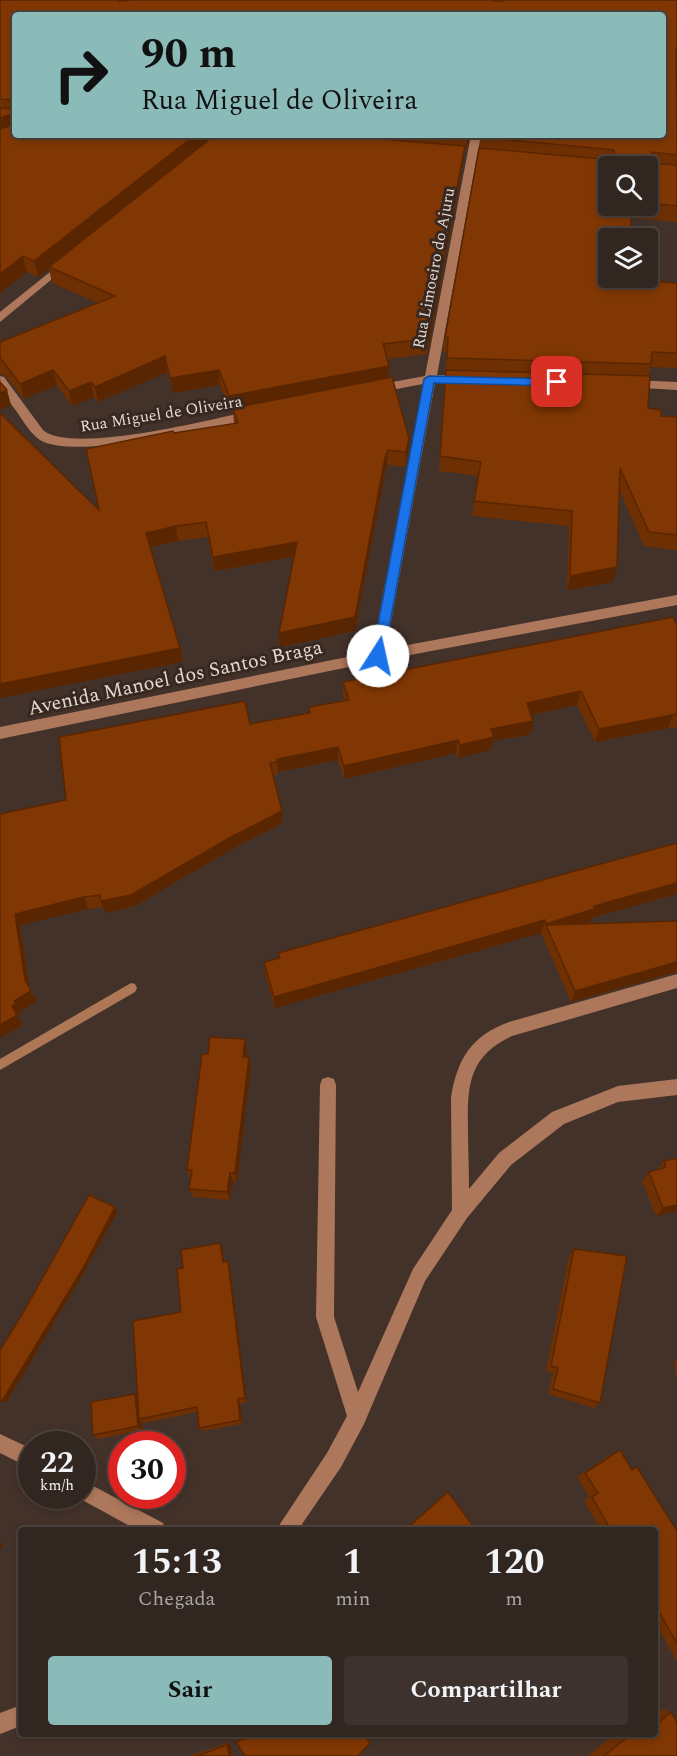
<!DOCTYPE html>
<html lang="pt">
<style>
:root{--surface:#322620;--page:#3d322d;--text:#f1f3f6;--muted:#a8a5a5;--line:#4d433e;--accent:#8bbbb9}
body{margin:0;font-family:Spectral,serif;background:var(--page);color:var(--text);height:100vh;display:flex;flex-direction:column;font-size:22px;white-space:nowrap}
*{box-sizing:border-box;margin:0}
p{font-size:20px;color:var(--muted)}
.icon{flex:none;width:33px;height:33px;fill:none;stroke:currentColor;stroke-width:2;stroke-linecap:round;stroke-linejoin:round}
.map{position:relative;flex:1;overflow:hidden}
.panel{position:absolute;left:18px;top:1527px;width:640px;height:210px;display:flex;flex-direction:column;background:var(--surface);border-radius:6px;box-shadow:0 3px 9px #0003,0 0 0 2px var(--line)}
.panel>*{flex:none}
.banner{position:absolute;left:12px;top:12px;width:654px;height:126px;border-radius:6px;box-shadow:0 3px 9px #0003,0 0 0 2px var(--line);background:#8bbbb9;color:#111;overflow:hidden}
.buttons{position:absolute;left:598px;top:156px;display:grid;gap:12px}
.buttons a{display:grid;place-items:center;width:60px;height:60px;border-radius:6px;background:var(--surface);box-shadow:0 3px 9px #0003,0 0 0 2px var(--line);font-size:30px}
.speed{position:absolute;left:18px;top:1431px;display:flex;gap:12px;font-size:30px;font-weight:700;text-align:center}
.speed>*{display:grid;place-content:center;width:78px;height:78px;border-radius:50%;background:var(--surface);box-shadow:0 3px 9px #0003,0 0 0 2px var(--line);line-height:1}
.speed small{font-size:15px;font-weight:400}
.speed .limit{border:9px solid #d22;background:#fff;color:#111}
.pin{position:absolute;display:grid;place-items:center;width:51px;height:51px;color:#fff;margin:-26px;border-radius:12px;box-shadow:0 3px 9px #0006}
.me{position:absolute;width:66px;margin:-33px;rotate:10deg;stroke-linejoin:round;filter:drop-shadow(0 0 4px #0008)}
.turn{display:flex;align-items:center;gap:21px;height:126px;padding:0 30px;font-size:27px}
.turn .icon{width:78px;height:78px;stroke-width:2.5}
.turn b{display:block;font-size:42px;line-height:51px}
.eta{display:flex;justify-content:space-evenly;align-items:center;height:102px;text-align:center}
.eta b{font-size:36px;font-weight:700;line-height:42px}
.primary-button{display:flex;gap:12px;margin-top:auto;padding:12px 30px}
.primary-button a{flex:1;height:69px;border-radius:6px;background:var(--accent);color:#111;font-size:24px;font-weight:700;line-height:69px;text-align:center}
.primary-button a+a{background:var(--page);color:var(--text)}
.map>svg:first-child{display:block}
</style>
<div class="map">
<svg width="677" height="1756" viewBox="0 0 677 1756">
<rect width="100%" height="100%" fill="#43322a"/>
<g fill="none" stroke-linecap="round" stroke-linejoin="round">
<path fill="#ae7756" fill-rule="evenodd" d="M131 983 135 984 137 988 135 992 0 1070V1059Z"/>
<g fill="#ad775b" fill-rule="evenodd">
<path d="M471 135H481L437 375 465 376 471 380 465 384 435 383 386 649 677 595V605L378 661 0 739V727L372 652 423 384 376 393 370 389 376 385 425 376Z"/>
<path d="M65 260 70 263 69 265 0 322V312Z"/>
<path d="M0 376 4 377 43 430C71 455 215 419 253 410L259 414 257 417C217 428 74 461 40 440 31 434 23 421 17 412 8 400 0 391 0 376Z"/>
<path d="M630 380 677 382V390L626 387V381Z"/>
<path d="M677 974V988L512 1036C469 1056 467 1085 468 1128 468 1148 469 1169 469 1189L499 1153 552 1112 618 1086 677 1079V1095L618 1102 564 1124 511 1165 467 1218 425 1281 364 1424 341 1467 298 1530H276L327 1453 347 1416 316 1317 320 1085 322 1079 328 1077 334 1079 336 1085 334 1317 358 1392 413 1269 452 1210 451 1098C457 1059 471 1036 509 1022Z"/>
<path d="M0 1434 32 1449V1469L0 1453Z"/>
<path d="M82 1480 163 1523 166 1530H137L75 1496H82Z"/>
<path d="M21 1705V1726L0 1734V1713Z"/>
</g>
</g>
<g fill="#6e2f03" fill-rule="evenodd">
<path d="M0 0H129L128 1 132 0H493V1L677 0V222L631 218 609 238 637 280 677 283V368L650 367 648 376V408L661 416 677 417V550L644 546 619 489 613 582 567 590 569 526 472 516 478 476 439 471 447 352 443 353 445 337 480 148 481 137 663 15H15V135L211 138 215 135H469L465 153 464 152 463 162 427 354 387 359 389 366 388 378 408 453 405 467 387 465 385 473 355 631 280 647 279 633 294 557 214 571 208 537 178 541 151 547 180 648 183 662 99 510 174 433 234 424 233 411 230 412 220 385 173 393 167 372 98 402 94 397 72 406 57 385 24 399 6 376 0 374V342L98 303 52 283 49 268 38 277 27 272 0 293ZM648 166V206H609Z"/>
<path d="M677 625V727L668 728 595 742 577 705 531 715V734L493 741 491 750 458 758 456 753 344 779 338 760 278 772V775L273 776 282 823 232 849 135 906 105 913 103 907 88 909 20 925 30 988 37 1001 20 1011 21 1014 18 1016 23 1025 0 1038V814L66 800 250 724 309 713V707L345 701 343 695V682Z"/>
<path d="M677 843V894L591 918 590 922 583 924 677 921V972L571 1002 541 933 275 1008 265 974 264 962 279 958 278 953Z"/>
<path d="M245 1039 247 1050 246 1057H249L251 1067 237 1182 233 1181 230 1200 193 1197 189 1189 191 1179H190L187 1170 208 1054Z"/>
<path d="M677 1158V1211L656 1216 642 1181 649 1172 658 1169 664 1161Z"/>
<path d="M574 1249 600 1403 594 1408 548 1394 553 1373 546 1371 569 1256Z"/>
<path d="M223 1251 224 1262 228 1261 230 1268 247 1402 240 1404 242 1424 202 1431 199 1428 197 1412 143 1423 142 1422 143 1430 99 1439 93 1435 135 1394 138 1397 181 1312 183 1268Z"/>
<path d="M677 1360V1383L674 1362Z"/>
<path d="M620 1450 632 1469 637 1467 677 1531V1661L656 1624V1530H601L584 1501 589 1496 577 1477 611 1454Z"/>
<path d="M659 1708 671 1712 677 1756H588L615 1734H656V1711Z"/>
<path d="M252 1734H365L369 1740 236 1742 238 1739Z"/>
<path d="M230 1742 233 1756H189Z"/>
</g>
<g fill="#5a2602">
<path d="M11 114 14 130 0 135V118Z"/>
<path d="M195 135H211V139L38 277 34 261Z"/>
<path d="M467 135H469L465 153Z"/>
<path d="M465 146 463 162 427 354 428 339Z"/>
<path d="M23 256 27 272 0 293V274Z"/>
<path d="M165 356 167 372 98 402 95 387Z"/>
<path d="M389 366 388 381 233 408V411L230 412 229 396Z"/>
<path d="M53 370 57 385 24 399 20 384Z"/>
<path d="M219 370 220 385 173 393 170 378Z"/>
<path d="M91 382 94 397 72 406 69 391Z"/>
<path d="M7 390 11 405 0 410V393Z"/>
<path d="M409 438 408 453 405 467 406 452Z"/>
<path d="M388 450 387 465 385 473 355 631 280 647 279 633 385 458Z"/>
<path d="M176 526 178 541 149 547 146 533Z"/>
<path d="M297 542V556L214 571 213 557Z"/>
<path d="M617 567 613 582 567 590 570 576Z"/>
<path d="M180 648 183 662 0 698V684Z"/>
<path d="M581 691 577 705 524 716 527 703Z"/>
<path d="M673 714 668 728 595 742 599 729Z"/>
<path d="M533 721 531 734 493 741 491 750 458 758 460 745 491 729Z"/>
<path d="M458 740 456 753 344 779V766Z"/>
<path d="M338 747V760L278 772 277 759Z"/>
<path d="M282 811V823L232 849 135 906 105 913 101 901Z"/>
<path d="M677 883V894L591 918 590 922 550 934 546 925 542 936 546 924 594 906Z"/>
<path d="M84 897 88 909 20 925 30 990 25 980 15 914Z"/>
<path d="M545 920 541 933 275 1008 274 997Z"/>
<path d="M677 962 676 972 571 1002 575 991Z"/>
<path d="M31 991 37 1001 20 1011 21 1014 18 1016 23 1025 0 1038V1025L14 1001Z"/>
<path d="M245 1039 247 1050 245 1067 243 1057Z"/>
<path d="M249 1057 251 1067 237 1182 235 1173Z"/>
<path d="M230 1173 233 1181 230 1200 227 1192Z"/>
<path d="M677 1205V1211L656 1216 663 1208Z"/>
<path d="M115 1207 118 1211 85 1271 6 1403 2 1401Z"/>
<path d="M220 1243 223 1251 225 1269 223 1262Z"/>
<path d="M228 1261 230 1268 247 1402 245 1398Z"/>
<path d="M135 1394 139 1399V1419L142 1422 143 1430 138 1426Z"/>
<path d="M238 1399 240 1404 242 1424 240 1420Z"/>
<path d="M0 1542 3 1545 0 1550Z"/>
<path d="M230 1742 233 1756H229L227 1745Z"/>
</g>
<g fill="#803703" stroke="#5a2602" stroke-width="1.5">
<path d="M0 0H121L120 1 132 0H492V1H503V0H677V50H676L677 155 652 152 649 160 651 163 677 165V206L648 203V166H609V206H632L630 238H609V278H637V280L677 283V353L652 352 651 364 447 358 448 337H445L479 148 612 160 614 157V150L481 137 482 135H663V15H15V117L11 114 0 118V108L13 109V100L0 99Z"/>
<path d="M15 124V135H195L34 261 23 256 0 274V129Z"/>
<path d="M215 135H333L465 146 428 339 383 344 389 366 229 396 219 370 170 378 165 356 95 387 91 382 69 391 53 370 20 384 2 360H0V342L115 296 49 267Z"/>
<path d="M444 135H467V137Z"/>
<path d="M446 370 650 376 648 408 661 410V416L677 417V535L649 532 620 468 617 567 570 576 572 511 474 501 481 462 440 456Z"/>
<path d="M392 377 409 438 406 452 388 450 385 458 355 617 279 633 297 542 213 557 206 522 176 526 146 533 180 648 0 684V413L99 510 86 449 173 431 174 433 238 423 233 408Z"/>
<path d="M0 382 7 390 0 393Z"/>
<path d="M673 617 677 625V714L599 729 581 691 527 703 533 721 491 729 494 737 460 745 458 740 344 766 338 747 277 759V762L270 763 282 811 231 837 131 895 101 901 100 895 84 897 15 914 25 980 31 991 14 1001 16 1004 12 1006 17 1015 0 1025V814L66 800 59 737 245 701 250 724 310 713 309 707 349 700 343 682Z"/>
<path d="M677 843V883L594 906V909L546 924 545 920 274 997 264 962 280 958 278 953Z"/>
<path d="M677 921V962L575 991 546 925Z"/>
<path d="M210 1037 245 1039 243 1057H249L235 1173H230L227 1192 189 1189 192 1170H187L202 1054H208Z"/>
<path d="M677 1158V1205L663 1208 649 1172 666 1167 664 1161Z"/>
<path d="M89 1195 115 1207 83 1268 2 1401 0 1400V1350L24 1311Z"/>
<path d="M220 1243 223 1262 228 1261 245 1398 238 1399 240 1420 199 1428 197 1407 139 1419 133 1321 181 1312 177 1269 183 1268 181 1250Z"/>
<path d="M574 1249 627 1256 600 1403 553 1389 558 1368 551 1366Z"/>
<path d="M135 1394 138 1426 93 1435 91 1402Z"/>
<path d="M620 1450 632 1470 637 1467 677 1531V1643L656 1607V1530H611L592 1497 598 1493 585 1473Z"/>
<path d="M448 1492 476 1530H405Z"/>
<path d="M671 1712 677 1722V1756H604L631 1734H656V1725Z"/>
<path d="M253 1734H363L370 1743 358 1756H245L236 1742 254 1736Z"/>
<path d="M227 1745 229 1756H197Z"/>
</g>
<path fill="#1a73e8" stroke="#114b97" stroke-width="1.5" d="M429 376 557 379 562 382 557 386 434 383 384 656 378 660 372 656 424 379Z"/>
<g text-anchor="middle" stroke-width="6" stroke-linejoin="round" paint-order="stroke">
<g font-size="16" fill="#e3d9d3" stroke="#382820">
<text transform="translate(433 268) rotate(-79)" y="6">Rua Limoeiro do Ajuru</text>
<text transform="translate(161 413) rotate(-9)" y="6">Rua Miguel de Oliveira</text>
</g>
<g font-size="20" fill="#e3d9d3" stroke="#382820">
<text transform="translate(175 677) rotate(-12)" y="7">Avenida Manoel dos Santos Braga</text>
</g>
</g>
</svg>
<div class="buttons">
<a><svg class="icon" aria-label="search" viewBox="0 0 24 24"><circle cx="10" cy="10" r="6"/><path d="M15 15l6 6"/></svg></a>
<a><svg class="icon" aria-label="layers" viewBox="0 0 24 24"><path d="M12 4l9 5-9 5-9-5zM3 14l9 5 9-5"/></svg></a>
</div>
<div class="speed"><div>22<small>km/h</small></div><div class="limit">30</div></div>
<div class="pin" style="left:557px;top:382px;background:#d93025"><svg class="icon" aria-label="arrive" viewBox="0 0 24 24"><path d="M6 21V4h12l-3 4 3 4H6"/></svg></div>
<svg class="me" style="left:378px;top:656px" viewBox="-20 -20 40 40"><circle r="19" fill="#fff"/><path d="M0-13L10 11 0 6-10 11z" fill="#1a73e8"/></svg>
<div class="banner">
<div class="turn"><svg class="icon" aria-label="right" viewBox="0 0 24 24"><path d="M7 20v-9h11M14 6l5 5-5 5"/></svg><div><b>90 m</b>Rua Miguel de Oliveira</div></div>
</div>
<section class="panel">
<div class="eta">
<div><b>15:13</b><p>Chegada</p></div>
<div><b>1</b><p>min</p></div>
<div><b>120</b><p>m</p></div>
</div>
<div class="primary-button"><a>Sair</a><a>Compartilhar</a></div>
</section>
</div>
